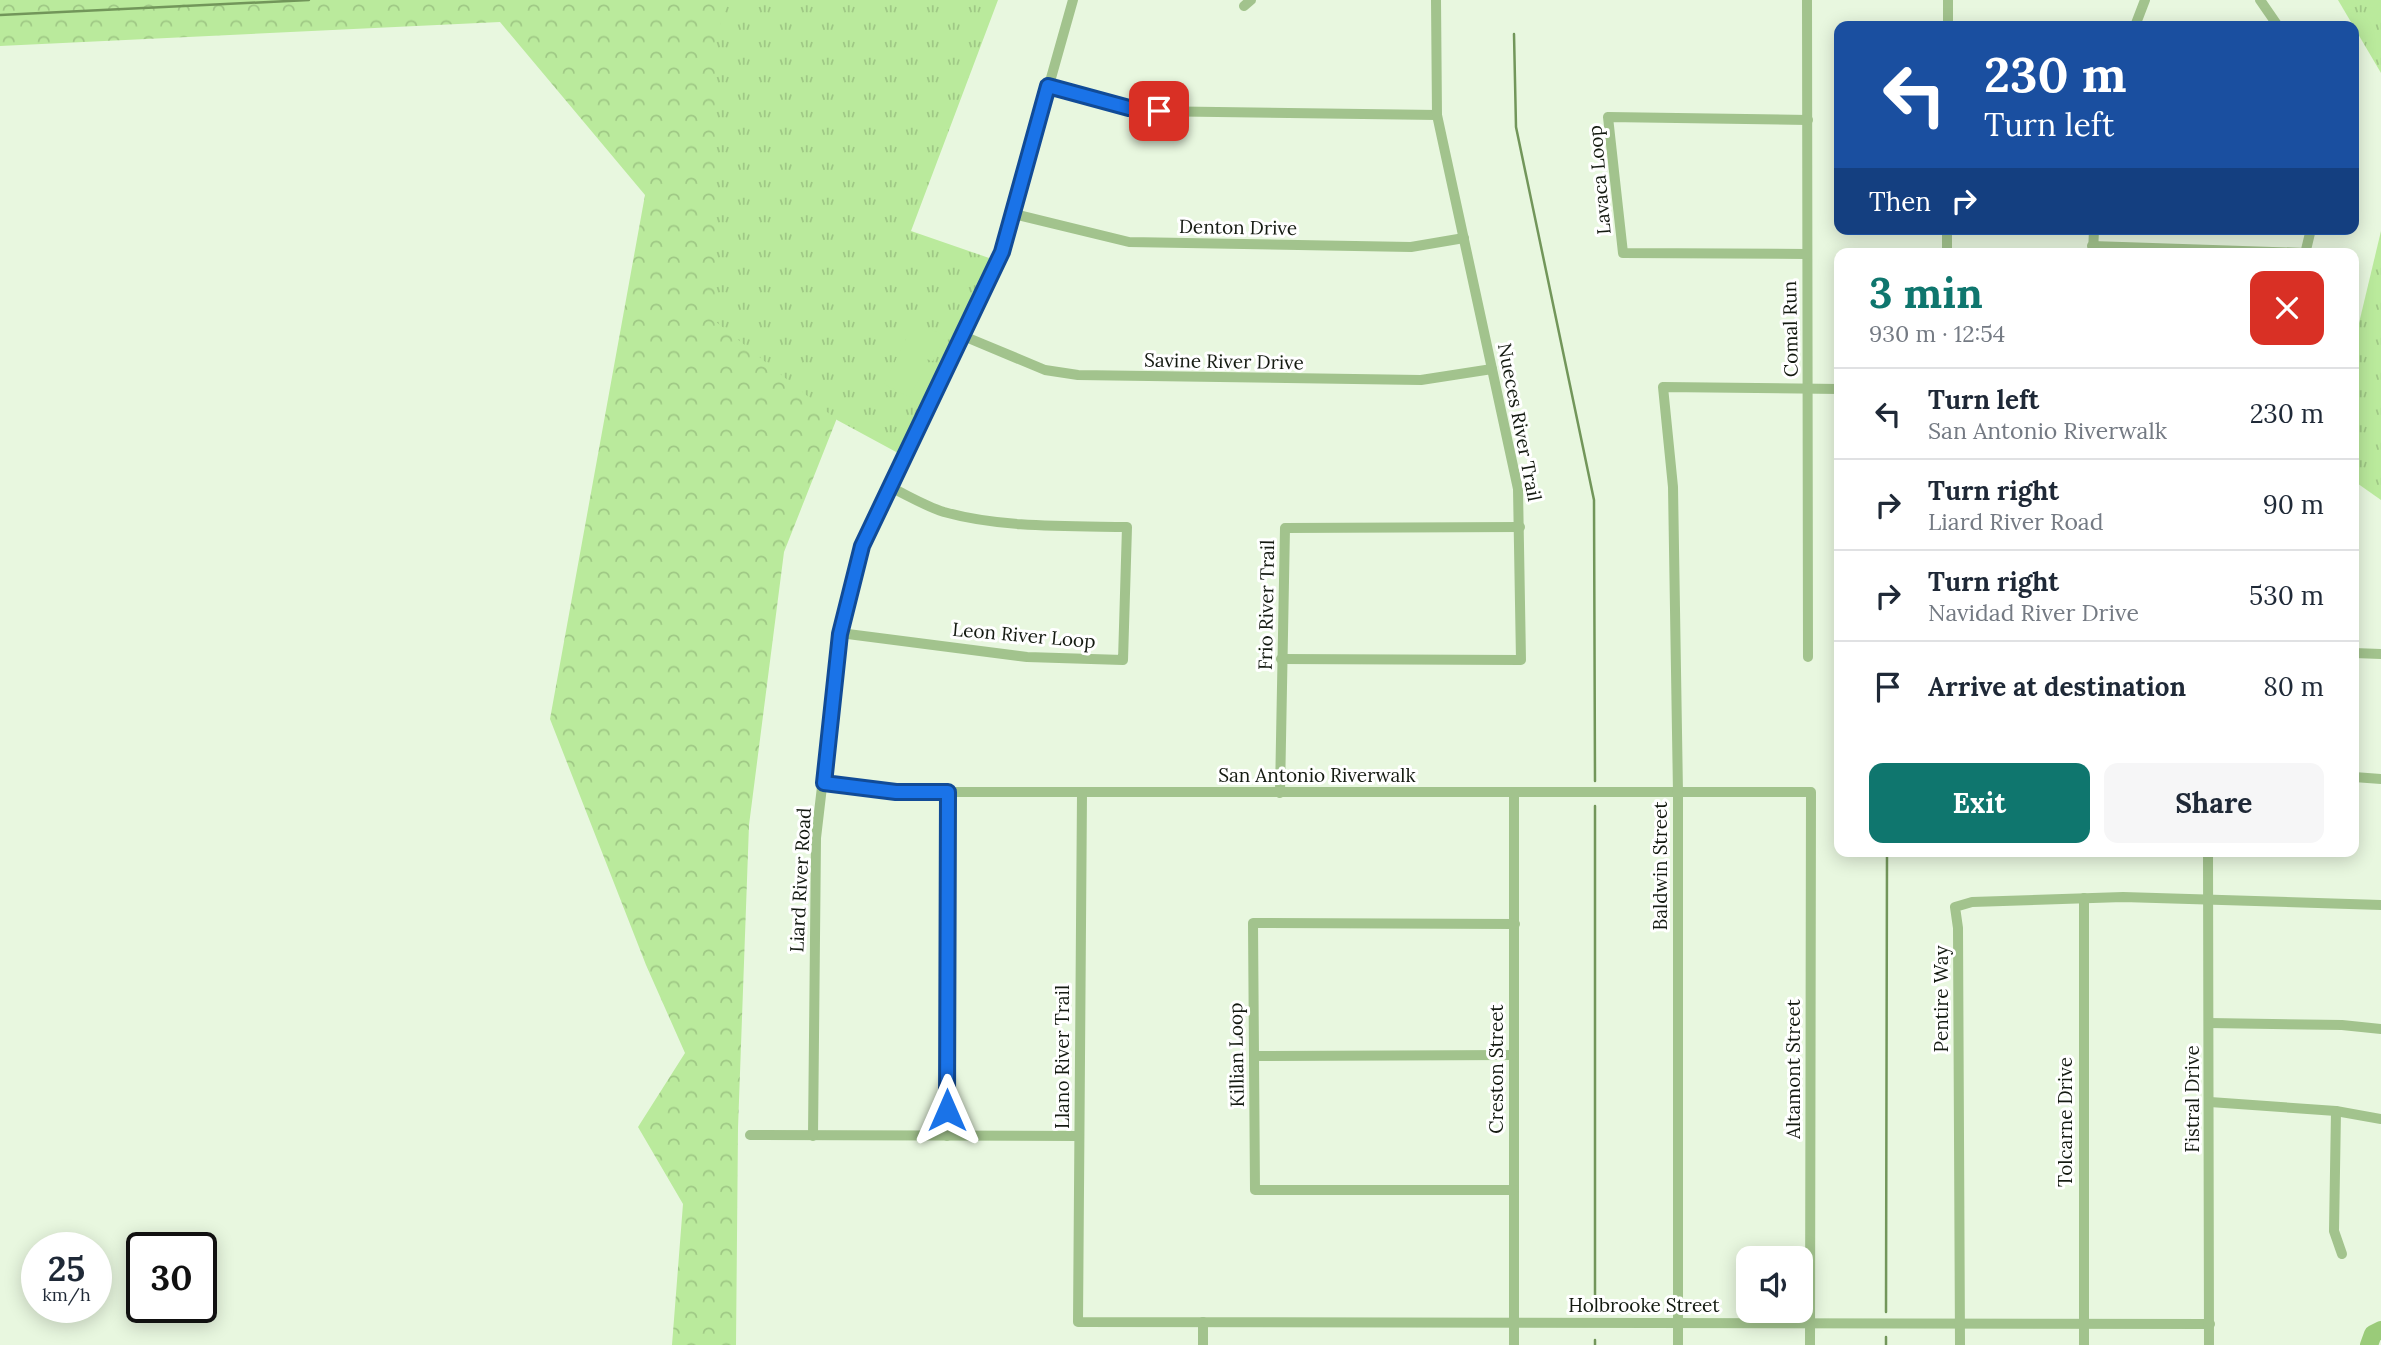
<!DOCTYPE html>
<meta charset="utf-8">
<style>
:root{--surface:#fff;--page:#f6f6f7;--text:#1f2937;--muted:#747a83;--line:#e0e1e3;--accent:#0f766e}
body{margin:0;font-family:Lora,serif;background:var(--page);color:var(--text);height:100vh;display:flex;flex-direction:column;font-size:26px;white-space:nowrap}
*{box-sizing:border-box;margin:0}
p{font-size:23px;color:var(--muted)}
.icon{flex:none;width:38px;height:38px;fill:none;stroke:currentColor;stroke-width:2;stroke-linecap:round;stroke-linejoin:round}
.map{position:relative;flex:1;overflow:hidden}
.details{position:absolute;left:1834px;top:248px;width:525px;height:609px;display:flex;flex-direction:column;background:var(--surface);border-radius:14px;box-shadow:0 4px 18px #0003}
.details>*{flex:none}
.guide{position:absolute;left:1834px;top:21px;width:525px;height:214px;border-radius:14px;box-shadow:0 4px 18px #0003;background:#1a4fa0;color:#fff;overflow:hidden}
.buttons{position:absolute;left:1736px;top:1246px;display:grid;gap:14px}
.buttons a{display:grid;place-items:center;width:77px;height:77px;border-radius:14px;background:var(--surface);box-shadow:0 4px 18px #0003;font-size:35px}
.speed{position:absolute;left:21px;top:1232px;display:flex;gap:14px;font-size:35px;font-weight:700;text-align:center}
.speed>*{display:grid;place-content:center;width:91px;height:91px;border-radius:50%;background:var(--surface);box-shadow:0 4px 18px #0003;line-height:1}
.speed small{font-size:18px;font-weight:400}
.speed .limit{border:4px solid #111;border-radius:10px;background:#fff;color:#111}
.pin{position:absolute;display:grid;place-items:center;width:60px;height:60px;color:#fff;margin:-30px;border-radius:14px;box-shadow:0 4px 10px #0006}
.me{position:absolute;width:77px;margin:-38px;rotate:0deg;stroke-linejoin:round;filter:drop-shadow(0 0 5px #0008)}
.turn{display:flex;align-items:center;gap:24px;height:147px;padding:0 35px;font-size:32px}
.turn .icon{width:91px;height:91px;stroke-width:2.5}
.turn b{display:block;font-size:49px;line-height:60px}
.then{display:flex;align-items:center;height:66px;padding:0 35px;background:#0003;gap:14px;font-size:26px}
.round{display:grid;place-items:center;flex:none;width:74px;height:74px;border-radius:14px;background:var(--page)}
.summary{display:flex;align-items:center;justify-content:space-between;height:119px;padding:0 35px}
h1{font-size:42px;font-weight:700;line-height:52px;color:var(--accent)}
.cta{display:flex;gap:14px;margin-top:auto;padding:14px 35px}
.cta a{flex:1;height:80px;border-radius:14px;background:var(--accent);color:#fff;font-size:28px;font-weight:700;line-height:80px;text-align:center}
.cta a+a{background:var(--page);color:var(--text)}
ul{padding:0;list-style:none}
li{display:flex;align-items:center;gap:21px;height:91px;padding:0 35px;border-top:2px solid var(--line)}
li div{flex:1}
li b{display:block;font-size:26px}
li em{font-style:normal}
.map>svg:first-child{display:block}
</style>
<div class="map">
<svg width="2381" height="1345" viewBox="0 0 2381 1345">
<defs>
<pattern id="forest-crowns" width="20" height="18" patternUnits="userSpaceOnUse" patternTransform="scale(1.75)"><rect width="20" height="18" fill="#baea9c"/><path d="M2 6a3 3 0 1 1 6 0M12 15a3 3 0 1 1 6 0" fill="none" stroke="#9fc885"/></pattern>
<pattern id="park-tufts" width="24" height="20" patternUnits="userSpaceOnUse" patternTransform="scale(1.75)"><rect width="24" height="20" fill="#baea9c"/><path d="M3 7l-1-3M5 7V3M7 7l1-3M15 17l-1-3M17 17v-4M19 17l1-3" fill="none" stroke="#9fc885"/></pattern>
</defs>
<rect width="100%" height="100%" fill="#e8f7df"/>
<path fill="url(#forest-crowns)" d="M0 0H914L911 231 784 552 749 825 738 1128 736 1345H672L683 1204 638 1127 685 1053 646 965 550 719 645 195 500 22 0 46Z"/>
<g fill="url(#park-tufts)">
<path d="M728 0H998L911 231 992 259 898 453 837 420 715 321V40Z"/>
<path d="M2338 0H2381V73Z"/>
<path d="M2381 231V500L2354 481V344Z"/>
</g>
<path fill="#baea9c" d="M922 325 945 336 933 361 926 359 921 376 909 397 884 384 908 335H917Z"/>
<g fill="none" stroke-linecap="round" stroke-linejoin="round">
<g stroke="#72965a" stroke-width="2.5">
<path d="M0 15 309 0"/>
<path d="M1514 34 1516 127 1594 500 1595 781"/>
<path d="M1595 806V1307"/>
<path d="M1886 1312 1887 852"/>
<path d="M1595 1340V1345"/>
<path d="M1886 1345V1337"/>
</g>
<path stroke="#9acb79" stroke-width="18" d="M2369 1345 2373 1334 2381 1330"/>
<g stroke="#a2c38d" stroke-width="10">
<path d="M1807 0 1808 657"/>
<path d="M2260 0 2278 26"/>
<path d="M1244 6 1251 0"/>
<path d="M1948 26V0"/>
<path d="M2135 26 2145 0"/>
<path d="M1047 86 1144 111 1437 115"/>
<path d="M1014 214 1129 242 1411 247 1464 238"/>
<path d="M2092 246 2305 253"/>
<path d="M1806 254 1623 253 1608 117 1808 120"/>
<path d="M1947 254V229"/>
<path d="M2093 254 2094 229"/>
<path d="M2305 254 2311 229"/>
<path d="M961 335 1045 370 1078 375 1421 380 1492 369"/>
<path d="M840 633 1027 657 1123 660 1127 527C1067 526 1001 528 944 512 925 506 907 495 890 487"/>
<path d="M2354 653 2381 654"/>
<path d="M1281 659 1521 660 1518 489 1437 115 1436 0"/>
<path d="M2354 777 2381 779"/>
<path d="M824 783 910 792H1811L1810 1345"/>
<path d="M1082 793 1078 1322 2210 1324"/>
<path d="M1280 793 1285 528 1520 527"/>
<path d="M1514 793V1345"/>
<path d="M2208 852 2209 1345"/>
<path d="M2084 898V1345"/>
<path d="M2209 1023 2342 1025 2381 1029"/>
<path d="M1254 1056 1512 1055"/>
<path d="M2210 1102 2336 1111 2381 1119"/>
<path d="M2336 1111 2334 1231 2342 1254"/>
<path d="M750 1135 1079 1136"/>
<path d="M813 1136 816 838 840 633 848 599 862 546 1002 252 1073 0"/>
<path d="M947 1136 948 792"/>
<path d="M1514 1190H1255L1253 923 1515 924"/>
<path d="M1203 1322V1345"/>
<path d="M1678 1345V793L1673 487 1663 387 1839 389"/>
<path d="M1960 1345 1958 928 1955 907 1972 902 2123 897 2381 905"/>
</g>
</g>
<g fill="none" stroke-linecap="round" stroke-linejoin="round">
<g stroke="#114b97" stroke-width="18">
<path id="route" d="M947 1110 948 792H896L824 783 840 634 862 546 1002 252 1048 86 1129 108 1159 111"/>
</g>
<use href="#route" stroke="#1a73e8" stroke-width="12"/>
</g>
<g text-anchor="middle" stroke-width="6" stroke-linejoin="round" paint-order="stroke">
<g font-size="19" fill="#141a11" stroke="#fff">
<text transform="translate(1599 180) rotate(-95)" y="7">Lavaca Loop</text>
<text transform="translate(1238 227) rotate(1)" y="7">Denton Drive</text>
<text transform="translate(1790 329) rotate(-91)" y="7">Comal Run</text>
<text transform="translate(1224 361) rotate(1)" y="7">Savine River Drive</text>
<text transform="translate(1520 422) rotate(79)" y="7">Nueces River Trail</text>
<text transform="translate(1266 605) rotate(-89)" y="7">Frio River Trail</text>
<text transform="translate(1024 635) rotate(5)" y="7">Leon River Loop</text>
<text x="1317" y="782">San Antonio Riverwalk</text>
<text transform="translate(1660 866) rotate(-90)" y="7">Baldwin Street</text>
<text transform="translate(800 880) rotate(-87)" y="7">Liard River Road</text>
<text transform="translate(1941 999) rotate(-90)" y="7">Pentire Way</text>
<text transform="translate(1236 1055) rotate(-91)" y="7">Killian Loop</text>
<text transform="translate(1062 1057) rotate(-90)" y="7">Llano River Trail</text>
<text transform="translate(1496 1069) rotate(-90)" y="7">Creston Street</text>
<text transform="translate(1793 1069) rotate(-90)" y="7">Altamont Street</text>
<text transform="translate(2192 1099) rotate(-90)" y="7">Fistral Drive</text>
<text transform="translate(2065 1122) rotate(-90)" y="7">Tolcarne Drive</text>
<text x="1644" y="1312">Holbrooke Street</text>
</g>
</g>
</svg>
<div class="buttons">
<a><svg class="icon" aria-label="sound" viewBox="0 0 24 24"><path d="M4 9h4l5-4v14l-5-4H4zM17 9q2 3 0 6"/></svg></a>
</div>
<div class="speed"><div>25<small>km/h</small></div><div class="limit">30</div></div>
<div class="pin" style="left:1159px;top:111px;background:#d93025"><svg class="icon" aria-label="arrive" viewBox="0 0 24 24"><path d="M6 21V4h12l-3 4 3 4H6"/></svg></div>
<svg class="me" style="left:947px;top:1110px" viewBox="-20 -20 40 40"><path d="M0-17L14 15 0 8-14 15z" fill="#1a73e8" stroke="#fff" stroke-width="4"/></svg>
<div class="guide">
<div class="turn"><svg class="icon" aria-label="left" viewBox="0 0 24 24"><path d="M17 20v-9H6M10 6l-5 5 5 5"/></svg><div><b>230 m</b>Turn left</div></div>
<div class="then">Then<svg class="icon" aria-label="right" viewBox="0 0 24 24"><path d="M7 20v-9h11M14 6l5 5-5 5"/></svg></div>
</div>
<section class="details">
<div class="summary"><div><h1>3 min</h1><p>930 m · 12:54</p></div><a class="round" style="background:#d93025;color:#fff"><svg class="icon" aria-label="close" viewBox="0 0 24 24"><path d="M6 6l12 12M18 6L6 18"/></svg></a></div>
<ul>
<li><svg class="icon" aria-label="left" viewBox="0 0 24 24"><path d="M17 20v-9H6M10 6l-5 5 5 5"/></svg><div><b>Turn left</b><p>San Antonio Riverwalk</p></div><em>230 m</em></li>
<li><svg class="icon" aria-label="right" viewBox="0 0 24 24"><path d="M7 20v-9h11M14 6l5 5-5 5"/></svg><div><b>Turn right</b><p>Liard River Road</p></div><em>90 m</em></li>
<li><svg class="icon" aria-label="right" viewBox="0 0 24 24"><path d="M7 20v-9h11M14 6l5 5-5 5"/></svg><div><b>Turn right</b><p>Navidad River Drive</p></div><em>530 m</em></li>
<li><svg class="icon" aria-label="arrive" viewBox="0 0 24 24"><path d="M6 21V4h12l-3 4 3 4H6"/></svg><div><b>Arrive at destination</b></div><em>80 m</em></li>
</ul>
<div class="cta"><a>Exit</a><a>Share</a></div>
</section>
</div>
